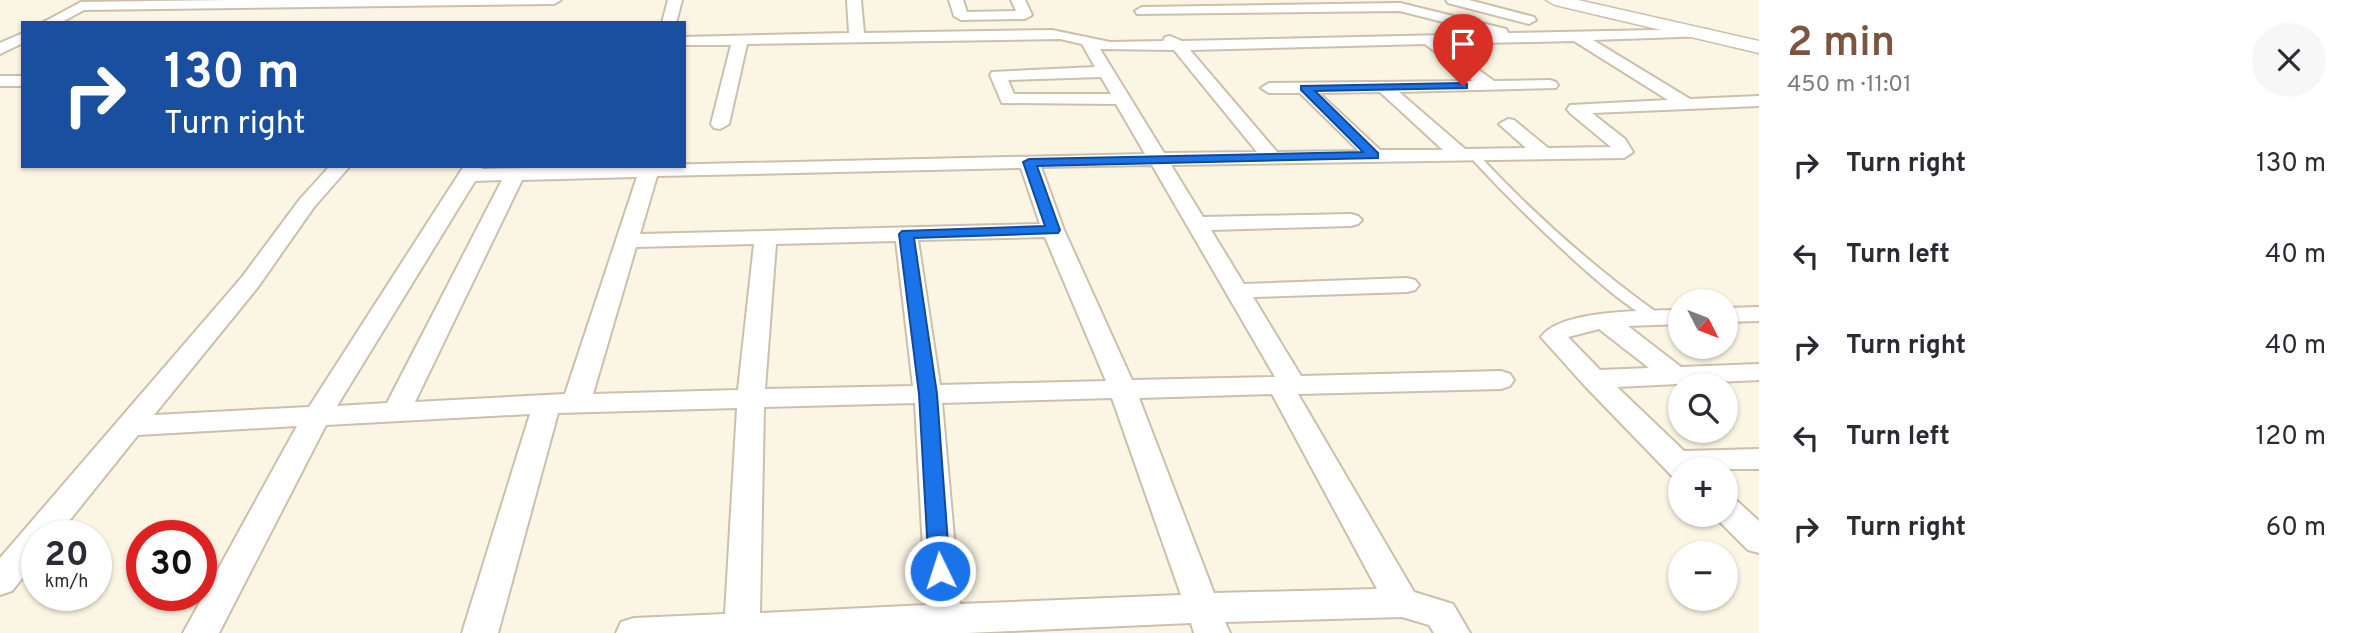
<!DOCTYPE html>
<meta charset="utf-8">
<style>
:root{--surface:#fff;--page:#f7f7f7;--text:#2b2b33;--muted:#7c7c81;--accent:#7d543f}
body{margin:0;font-family:Overpass,sans-serif;background:var(--page);color:var(--text);height:100vh;display:flex;flex-direction:column;font-size:26px;white-space:nowrap}
*{box-sizing:border-box;margin:0}
p{font-size:23px;color:var(--muted)}
.icon{flex:none;width:38px;height:38px;fill:none;stroke:currentColor;stroke-width:2;stroke-linecap:round;stroke-linejoin:round}
.map{position:relative;flex:1;overflow:hidden}
.sheet{display:flex;flex-direction:column;background:var(--surface);width:595px}
.sheet>*{flex:none}
.top-card{position:absolute;left:21px;top:21px;width:665px;height:147px;border-radius:0px;box-shadow:0 2px 5px #0004;background:#1a4fa0;color:#fff;overflow:hidden}
.needle{width:46px;rotate:132deg}
.fabs{position:absolute;left:1668px;top:289px;display:grid;gap:14px}
.fabs a{display:grid;place-items:center;width:70px;height:70px;border-radius:50%;background:var(--surface);box-shadow:0 2px 5px #0004;font-size:35px}
.speed{position:absolute;left:21px;top:520px;display:flex;gap:14px;font-size:35px;font-weight:700;text-align:center}
.speed>*{display:grid;place-content:center;width:91px;height:91px;border-radius:50%;background:var(--surface);box-shadow:0 2px 5px #0004;line-height:1}
.speed small{font-size:18px;font-weight:400}
.speed .limit{border:10px solid #d22;background:#fff;color:#111}
.pin{position:absolute;display:grid;place-items:center;width:60px;height:60px;color:#fff;margin:-72px -30px;border-radius:50% 50% 50% 0;rotate:-45deg;box-shadow:0 0 7px #0007}
.pin .icon{rotate:45deg}
.me{position:absolute;width:77px;margin:-38px;rotate:356deg;stroke-linejoin:round;filter:drop-shadow(0 0 5px #0008)}
.turn{display:flex;align-items:center;gap:24px;height:147px;padding:0 28px;font-size:32px}
.turn .icon{width:91px;height:91px;stroke-width:2.5}
.turn b{display:block;font-size:49px;line-height:60px}
.round{display:grid;place-items:center;flex:none;width:74px;height:74px;border-radius:37px;background:var(--page)}
.head{display:flex;align-items:center;justify-content:space-between;height:119px;padding:0 28px}
h1{font-size:42px;font-weight:600;line-height:52px;color:var(--accent)}
ul{padding:0;list-style:none}
li{display:flex;align-items:center;gap:21px;height:91px;padding:0 28px}
li div{flex:1}
li b{display:block;font-size:26px}
li em{font-style:normal}
main{display:flex;flex:1;min-height:0}
.map>svg:first-child{display:block}
</style>
<main>
<div class="map">
<svg width="1759" height="633" viewBox="0 0 1759 633">
<rect width="100%" height="100%" fill="#fbf6e4"/>
<g fill="none" stroke-linecap="round" stroke-linejoin="round">
<g stroke="#ccbfab" stroke-width="4">
<path id="service" d="M1473 151 1476 152C1532 213 1593 267 1660 315L1662 318 1660 321C1633 325 1490 181 1468 154Z"/>
</g>
<g stroke="#ccbfab" stroke-width="4">
<g id="minor">
<path d="M230 0H561L554 4 84 10 60 23H42L81 2Z"/>
<path d="M668 0H682L676 23H662Z"/>
<path d="M847 0H861L864 33 1052 30 1110 42 1163 41 1165 37 1170 36 1182 41 1490 34 1400 11 1137 14 1135 11 1142 7 1400 3 1506 29 1508 33 1704 29 1709 30 1711 33 1709 36 1593 40 1690 99 1759 96V106L1592 113 1625 139 1633 152 1624 158 1171 165 1203 217 1351 214 1358 216 1362 220 1358 224 1351 226 1211 230 1244 284 1407 278 1415 280 1419 285 1415 290 1407 292 1253 297 1301 376 1501 371 1510 374 1514 380 1510 386 1501 389 1298 394 1414 592 1453 604 1470 633H1434L1429 625 1402 617 1225 622 1230 633H1194L1191 623 967 633H616L621 622 634 618 725 614 737 408 558 413 498 633H462L530 414 326 425 219 633H183L297 426 138 435 57 536H37V560L12 591 0 595V558L242 277 300 199 330 166H350L314 207 258 287 154 415 309 407 464 166H483L482 169 1145 154 1116 104 1002 103 990 75 992 72 1095 67 1082 44 1060 39 747 44 729 124 720 129 714 128 711 124 731 45H684V37L849 33ZM1574 41 1668 100 1570 105 1567 109 1570 113 1611 147 1548 148 1514 120 1508 119 1499 124 1526 148 1465 149 1399 92 1556 88 1558 85 1556 82 1550 80 1494 81 1443 44ZM1425 44 1473 81 1269 83 1261 88 1269 93H1300L1359 151 1277 152 1190 50ZM1100 49 1174 50 1257 152 1164 153ZM1101 77 1111 94H1014L1008 80ZM1380 92 1443 150H1380L1319 93ZM1152 165 1275 377 1132 380 1064 230 1041 167ZM1021 168 1040 224 640 234 657 176ZM637 177 565 394 415 402 522 180ZM502 180 387 403 337 406 475 181ZM1045 237 1106 381 940 385 918 240ZM896 241 913 386 765 389 776 244ZM754 244 738 390 593 394 636 247ZM1272 394 1377 589 1214 593 1139 398ZM1112 398 1181 595 960 604 942 403ZM915 403 926 605 760 613 764 407Z"/>
<path d="M949 0H963L967 12 1016 11 1011 0H1025L1032 15 1025 19 961 20 954 16Z"/>
<path d="M1446 0H1469L1534 17 1536 20 1529 24 1448 3Z"/>
<path d="M23 33V43L0 54V43Z"/>
<rect x="0" y="76" width="23" height="10"/>
<path d="M1759 307V321L1726 322V308Z"/>
<path d="M1680 310V324L1628 326 1681 367 1759 364V380L1617 387 1684 451 1759 449V469H1680V478L1673 477 1584 385 1541 337C1561 309 1647 311 1680 310ZM1599 329 1649 368 1600 370 1568 337Z"/>
<path d="M1726 497 1737 501 1759 521V553L1748 550 1715 517 1713 514H1726Z"/>
</g>
</g>
<g stroke="#ccbfab" stroke-width="3">
<path id="tertiary" d="M1546 0H1578L1759 41V53L1555 5Z"/>
</g>
<use href="#service" fill="#fff" fill-rule="evenodd"/>
<use href="#minor" fill="#fff" fill-rule="evenodd"/>
<use href="#tertiary" fill="#fff" fill-rule="evenodd"/>
</g>
<path fill="#1a73e8" stroke="#114b97" stroke-width="2" d="M1463 83 1467 84V88L1315 91 1378 153V158L1037 166 1060 230 1058 233 914 238 937 394 950 571 947 577 940 579 932 577 929 571 919 394 899 234 902 231 1045 226 1023 162 1029 159 1363 152 1301 90V86Z"/>
</svg>
<div class="fabs">
<a><svg class="needle" viewBox="-14 -14 28 28"><path d="M0-13l5 13h-10z" fill="#e53935"/><path d="M0 13l5-13h-10z" fill="#7c7c81"/></svg></a>
<a><svg class="icon" aria-label="search" viewBox="0 0 24 24"><circle cx="10" cy="10" r="6"/><path d="M15 15l6 6"/></svg></a>
<a>+</a>
<a>−</a>
</div>
<div class="speed"><div>20<small>km/h</small></div><div class="limit">30</div></div>
<div class="pin" style="left:1463px;top:86px;background:#d93025"><svg class="icon" aria-label="arrive" viewBox="0 0 24 24"><path d="M6 21V4h12l-3 4 3 4H6"/></svg></div>
<svg class="me" style="left:940px;top:571px" viewBox="-20 -20 40 40"><circle r="17" fill="#1a73e8" stroke="#fff" stroke-width="3"/><path d="M0-11L8 9 0 5-8 9z" fill="#fff"/></svg>
<div class="top-card">
<div class="turn"><svg class="icon" aria-label="right" viewBox="0 0 24 24"><path d="M7 20v-9h11M14 6l5 5-5 5"/></svg><div><b>130 m</b>Turn right</div></div>
</div>
</div>
<section class="sheet">
<div class="head"><div><h1>2 min</h1><p>450 m · 11:01</p></div><a class="round"><svg class="icon" aria-label="close" viewBox="0 0 24 24"><path d="M6 6l12 12M18 6L6 18"/></svg></a></div>
<ul>
<li><svg class="icon" aria-label="right" viewBox="0 0 24 24"><path d="M7 20v-9h11M14 6l5 5-5 5"/></svg><div><b>Turn right</b></div><em>130 m</em></li>
<li><svg class="icon" aria-label="left" viewBox="0 0 24 24"><path d="M17 20v-9H6M10 6l-5 5 5 5"/></svg><div><b>Turn left</b></div><em>40 m</em></li>
<li><svg class="icon" aria-label="right" viewBox="0 0 24 24"><path d="M7 20v-9h11M14 6l5 5-5 5"/></svg><div><b>Turn right</b></div><em>40 m</em></li>
<li><svg class="icon" aria-label="left" viewBox="0 0 24 24"><path d="M17 20v-9H6M10 6l-5 5 5 5"/></svg><div><b>Turn left</b></div><em>120 m</em></li>
<li><svg class="icon" aria-label="right" viewBox="0 0 24 24"><path d="M7 20v-9h11M14 6l5 5-5 5"/></svg><div><b>Turn right</b></div><em>60 m</em></li>
</ul>
</section>
</main>
